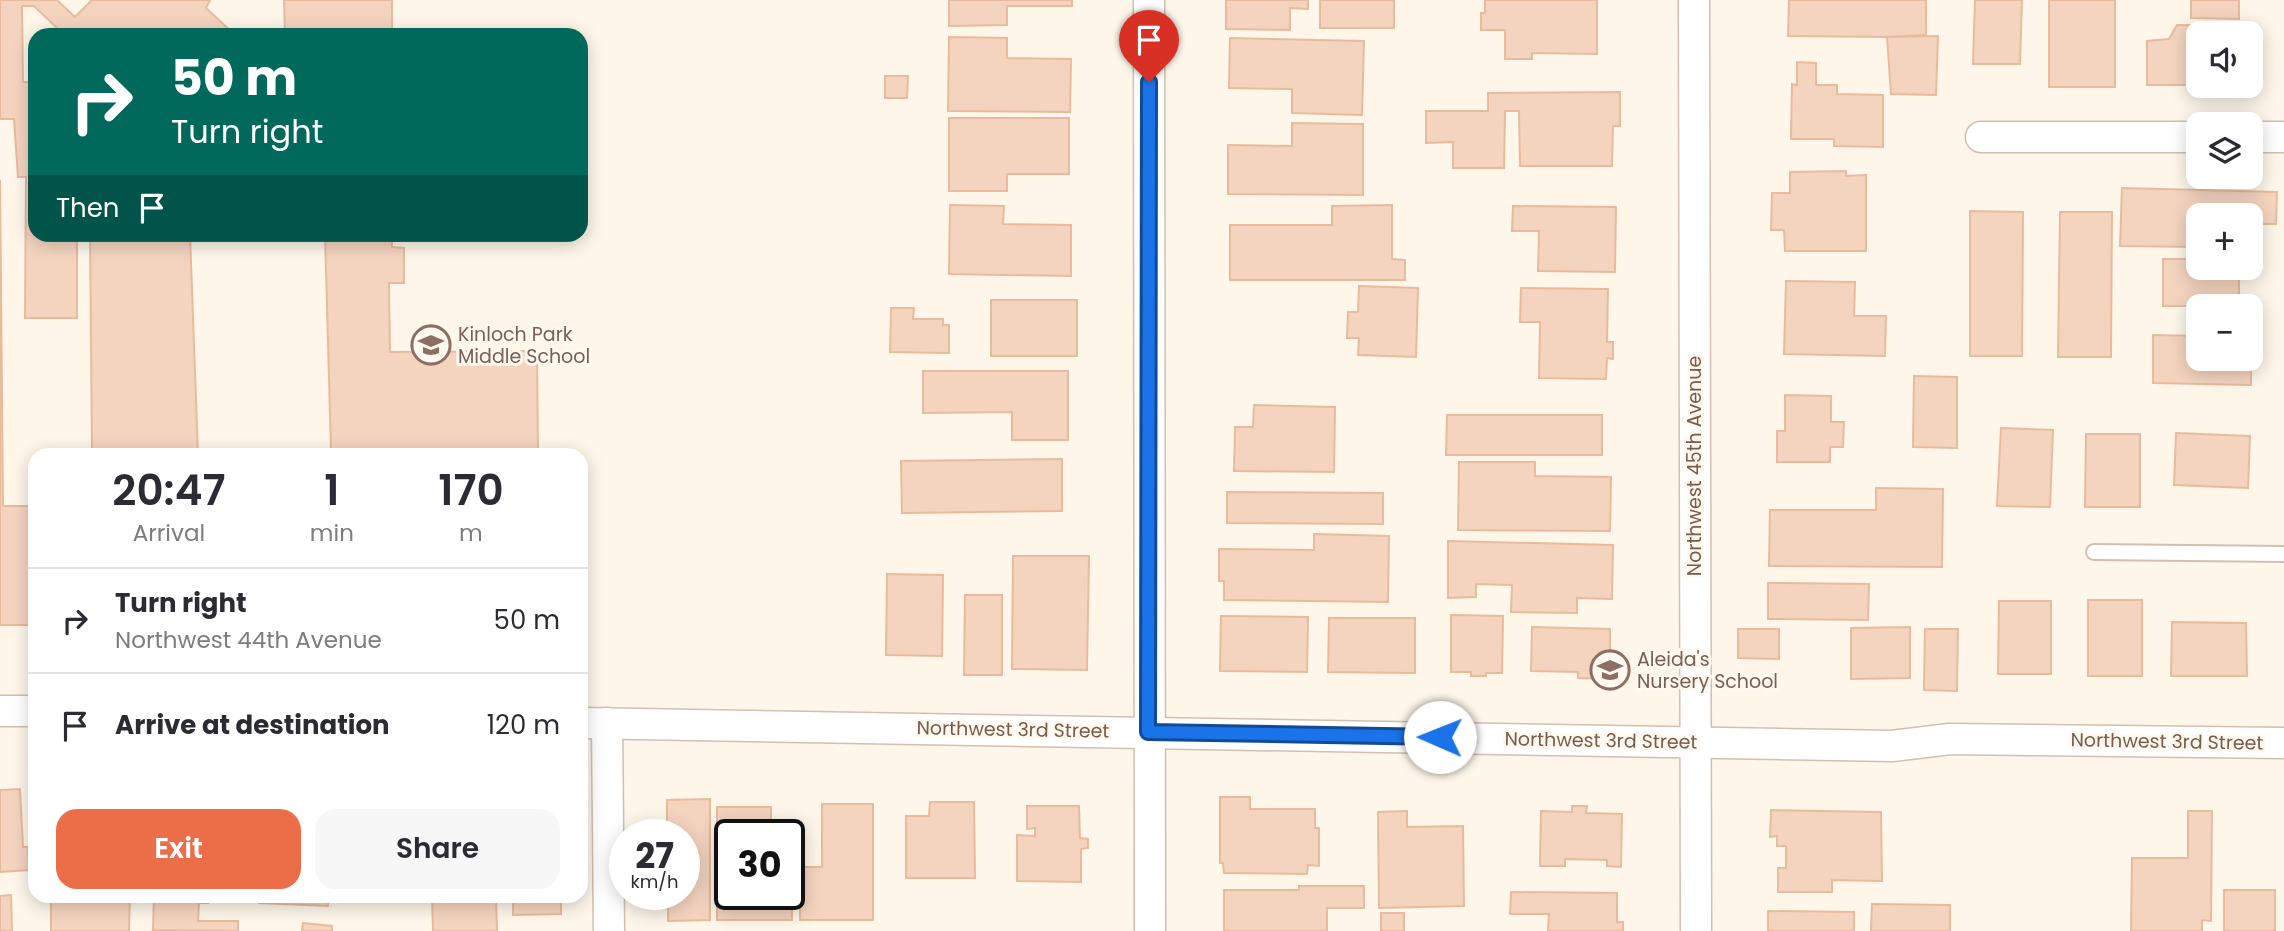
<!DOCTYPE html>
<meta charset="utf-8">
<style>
:root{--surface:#fff;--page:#f7f7f7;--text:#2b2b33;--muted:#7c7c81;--line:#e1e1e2;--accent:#ec6e49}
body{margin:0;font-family:Poppins,sans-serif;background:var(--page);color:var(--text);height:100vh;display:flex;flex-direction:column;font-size:26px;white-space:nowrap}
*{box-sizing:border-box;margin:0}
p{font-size:23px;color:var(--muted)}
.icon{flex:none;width:38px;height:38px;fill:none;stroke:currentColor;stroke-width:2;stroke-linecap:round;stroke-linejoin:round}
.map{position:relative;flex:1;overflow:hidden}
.drawer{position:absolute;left:28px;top:448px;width:560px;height:455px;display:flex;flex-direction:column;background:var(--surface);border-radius:21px;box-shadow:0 4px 18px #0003}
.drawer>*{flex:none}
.top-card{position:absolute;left:28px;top:28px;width:560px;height:214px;border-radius:21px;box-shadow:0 4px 18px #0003;background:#00695c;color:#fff;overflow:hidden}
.buttons{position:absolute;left:2186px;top:21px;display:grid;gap:14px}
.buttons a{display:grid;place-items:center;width:77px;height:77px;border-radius:14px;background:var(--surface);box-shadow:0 4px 18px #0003;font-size:35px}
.speed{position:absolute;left:609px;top:819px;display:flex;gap:14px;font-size:35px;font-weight:700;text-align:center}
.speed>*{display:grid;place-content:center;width:91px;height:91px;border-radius:50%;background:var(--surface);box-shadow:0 4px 18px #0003;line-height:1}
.speed small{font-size:18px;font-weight:400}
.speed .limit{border:4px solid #111;border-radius:10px;background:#fff;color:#111}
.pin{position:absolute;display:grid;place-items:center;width:60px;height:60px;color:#fff;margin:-72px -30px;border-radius:50% 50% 50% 0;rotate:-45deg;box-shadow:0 0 7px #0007}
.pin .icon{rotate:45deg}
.me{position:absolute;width:77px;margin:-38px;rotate:271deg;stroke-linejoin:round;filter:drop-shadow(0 0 5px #0008)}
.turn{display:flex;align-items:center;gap:24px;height:147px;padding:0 28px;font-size:32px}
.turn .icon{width:91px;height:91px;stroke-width:2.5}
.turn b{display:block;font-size:49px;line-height:60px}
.then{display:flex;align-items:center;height:66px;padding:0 28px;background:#0003;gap:14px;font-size:26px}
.eta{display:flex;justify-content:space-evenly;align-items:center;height:119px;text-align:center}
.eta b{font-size:42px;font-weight:600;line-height:49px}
.action{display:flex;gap:14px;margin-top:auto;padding:14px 28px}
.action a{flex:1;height:80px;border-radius:21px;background:var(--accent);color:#fff;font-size:28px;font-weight:600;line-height:80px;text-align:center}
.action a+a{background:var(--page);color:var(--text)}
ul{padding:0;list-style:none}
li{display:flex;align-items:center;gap:21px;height:105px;padding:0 28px;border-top:2px solid var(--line)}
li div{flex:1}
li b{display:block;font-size:26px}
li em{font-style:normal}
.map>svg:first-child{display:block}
</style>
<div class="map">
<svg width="2284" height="931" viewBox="0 0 2284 931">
<rect width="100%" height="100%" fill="#fdf6e9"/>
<g fill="#f4d4bf" stroke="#e8bb9e" stroke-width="2">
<path d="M0 0H57L75 17 92 0H210L206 8 235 35H56L60 31 34 6H22L23 82H33L35 77V234H77V318H25L26 177H18L14 119H0Z"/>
<path d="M284 0H392V35H285Z"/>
<path d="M949 0H1072V6H1007V25L949 26Z"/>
<path d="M1226 0H1308V9L1290 8V30L1226 29Z"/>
<rect x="1320" y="0" width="74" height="28"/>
<path d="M1485 0H1597V54L1532 53V59H1505V30H1481V13H1485Z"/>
<path d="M1789 0H1926V35L1887 37 1788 36Z"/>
<path d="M1975 0H2022L2020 64H1973Z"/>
<rect x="2049" y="0" width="66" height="87"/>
<path d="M2191 0H2239V19L2191 18Z"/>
<path d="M2177 25 2254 26 2253 86 2250 85V33H2198V85H2147V41L2169 39Z"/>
<path d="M1938 36 1936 95 1891 94 1887 37Z"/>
<path d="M949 37 1007 38V58L1071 59 1070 112 948 111Z"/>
<path d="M1230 38 1364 41 1362 115 1292 113V89L1229 88Z"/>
<path d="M1797 62 1816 63V85H1837V94L1883 95V147L1834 146V139H1791L1792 84 1797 85Z"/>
<path d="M885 76H908L907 98H885Z"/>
<path d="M1620 92V126H1613L1612 166H1520L1519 111H1505L1504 168H1453V142L1426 143V111H1488V93Z"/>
<path d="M949 118H1069V174H1007V191H949Z"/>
<path d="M1292 123 1363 124V195L1228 194V145L1292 146Z"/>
<path d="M1846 171V176L1866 175V251H1785L1784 230H1771L1772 193H1790V172Z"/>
<path d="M0 180 3 506H35V625H0Z"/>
<path d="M2122 188 2277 192 2276 224H2250V215H2198V247L2120 246Z"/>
<path d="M950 205 1004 206 1003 224 1071 225V276L949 274Z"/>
<path d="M1392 205V259L1405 260V280H1230V225H1332V206Z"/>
<path d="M1513 206 1616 207 1615 272 1538 271 1539 231H1512Z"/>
<path d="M1970 211 2023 212 2022 356H1970Z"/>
<path d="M2060 212H2112L2111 357H2058Z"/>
<path d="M90 234H190L198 455H92Z"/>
<path d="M325 234H392V247L404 248V283H389L390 352 537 351 538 455H303V451L331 450Z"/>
<path d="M2163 259H2198V268H2239V306H2163Z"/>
<path d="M1786 281 1855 282 1854 316H1886L1885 356 1784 354Z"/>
<path d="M1359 286 1418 288 1416 357 1358 355 1359 338H1347L1348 312H1358Z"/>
<path d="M1521 288 1608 289 1607 342H1613V359L1607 358 1606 379 1539 378 1540 322H1520Z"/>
<rect x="991" y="300" width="86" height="56"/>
<path d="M891 308H914L913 319H943V325H949V353L890 352Z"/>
<path d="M2153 335 2198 336V359H2250L2251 336V385L2153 383Z"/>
<path d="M923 371H1068V440H1012V412L923 413Z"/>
<path d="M1914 376 1957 377V448L1913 447Z"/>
<path d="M1785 395 1831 396V422H1844L1843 447H1830V462H1777V431H1785Z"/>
<path d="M1254 405 1335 407 1334 472 1234 471 1235 427H1253Z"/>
<path d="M1447 415H1602V455H1446Z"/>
<path d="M2001 428 2053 430 2050 507 1997 506Z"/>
<path d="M2176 433 2250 436 2248 488 2174 485Z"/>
<path d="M2086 434H2140V507H2085Z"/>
<path d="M1062 459V511L902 513 901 461Z"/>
<path d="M1459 462H1535V476L1611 477 1610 531 1458 530Z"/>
<path d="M1876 488 1943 489 1942 567 1769 566 1770 510H1876Z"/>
<path d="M1227 492 1383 493V524L1227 523Z"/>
<path d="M1314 534 1389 536 1388 602 1224 600V581H1219V549L1314 550Z"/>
<path d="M1448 541 1613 545 1612 599 1577 598V613L1511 612 1512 585 1476 584V597L1448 598Z"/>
<path d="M1013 556H1089L1087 670 1012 669Z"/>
<path d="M887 574 943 575 942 656 886 655Z"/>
<path d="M1768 583 1869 584 1868 620 1768 619Z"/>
<path d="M965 595H1002V675H964Z"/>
<rect x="2088" y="600" width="54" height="76"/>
<path d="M1999 601H2051V674H1998Z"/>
<path d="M1451 615 1503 616 1502 673H1486V676H1471V672H1451Z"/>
<path d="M1221 616 1308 617 1307 672 1220 671Z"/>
<path d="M1329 618H1415V673L1328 672Z"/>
<path d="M2172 622 2246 623 2247 676H2171Z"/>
<path d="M1532 627 1610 629V679L1578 678V672L1531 671Z"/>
<path d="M1910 627V678L1851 679V628Z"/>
<path d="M1738 629H1779V659L1738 658Z"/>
<path d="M1925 629H1958L1957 691 1924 690Z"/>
<path d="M20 789 23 847H28L29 870 0 872V790Z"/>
<path d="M1220 797H1250V809H1315V828H1319V866L1308 865 1307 874 1224 873 1223 863H1220Z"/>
<path d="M710 799V920L668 921V894H684V835H667V800Z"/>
<path d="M930 802H974L975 878H906V816H929Z"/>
<path d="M822 804H873V920H800V867H822Z"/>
<path d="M1027 806H1079L1080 838 1088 839V848L1081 849V882L1017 881V835L1035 836V828L1027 829Z"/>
<path d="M1572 806H1587L1586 813 1622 814 1621 867 1607 866V860L1565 859V866H1540L1541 811 1572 812Z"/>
<path d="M717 807H771V835H730V894H789V865H792V920H717Z"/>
<path d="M1771 810 1881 812 1882 881 1832 880V892H1778V868H1786V846H1777V836L1770 837Z"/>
<path d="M1407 811V827L1463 826 1464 906 1379 908 1378 812Z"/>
<path d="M2188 811H2212L2211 921 2202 920V931H2131L2132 858H2188Z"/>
<path d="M1299 886H1364V908H1327V931H1224V890H1299Z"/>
<rect x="2224" y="890" width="51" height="41"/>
<path d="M1511 892 1617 893V922H1623V931H1548L1549 914H1510Z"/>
<path d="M11 895 12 931H0V896Z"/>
<path d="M51 896H130L129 931H51Z"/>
<path d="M154 896H208V903H199L198 921H238V931L153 930Z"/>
<path d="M259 896H328V906L259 903Z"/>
<rect x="347" y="896" width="52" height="5"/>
<path d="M432 896H496L497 931H433Z"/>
<path d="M513 896H561V914L513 915Z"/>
<path d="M1872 904 1950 905V931H1871Z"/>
<path d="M1768 911 1854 912V931H1768Z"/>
<rect x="1381" y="913" width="23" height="18"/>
<path d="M303 923 332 926V931H302Z"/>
</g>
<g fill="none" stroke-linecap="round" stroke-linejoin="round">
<g stroke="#d3bfb0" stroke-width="18">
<path id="lane" d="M2094 552 2284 554"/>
</g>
<g stroke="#d3bfb0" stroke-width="33">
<g id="street">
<path d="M1149 0 1150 931"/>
<path d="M1694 0 1696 931"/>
<path d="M1981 137H2198"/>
<path d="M2250 137H2284"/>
<path d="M0 711H35"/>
<path d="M581 723 1892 746 1950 739 2284 743"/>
<path d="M607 723 609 931"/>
</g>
</g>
<use href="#lane" stroke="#fff" stroke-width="14"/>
<use href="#street" stroke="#fff" stroke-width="30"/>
</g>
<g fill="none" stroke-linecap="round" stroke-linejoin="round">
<g stroke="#114b97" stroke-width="18">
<path id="route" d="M1149 82 1148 732 1440 737"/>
</g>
<use href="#route" stroke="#1a73e8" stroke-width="12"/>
</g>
<defs>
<g id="school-ring" transform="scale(2.0125)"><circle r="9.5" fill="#fff9f0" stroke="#8d6e63" stroke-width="1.5"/><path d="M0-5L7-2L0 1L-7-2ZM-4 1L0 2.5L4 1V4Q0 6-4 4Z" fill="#8d6e63"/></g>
</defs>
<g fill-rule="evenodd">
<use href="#school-ring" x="431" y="345"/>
<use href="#school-ring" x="1610" y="670"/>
</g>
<g text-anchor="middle" stroke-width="6" stroke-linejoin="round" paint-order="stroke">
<g font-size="19" fill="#785e54" stroke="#fff9f0" text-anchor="start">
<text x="458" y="341">Kinloch Park<tspan x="458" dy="22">Middle School</tspan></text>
<text x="1637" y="666">Aleida's<tspan x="1637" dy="22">Nursery School</tspan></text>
</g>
<g font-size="19" fill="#7a5b4a" stroke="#fff9f0">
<text transform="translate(1694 466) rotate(-90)" y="7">Northwest 45th Avenue</text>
<text transform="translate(1013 729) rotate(1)" y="7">Northwest 3rd Street</text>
<text transform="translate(1601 740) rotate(1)" y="7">Northwest 3rd Street</text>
<text transform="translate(2167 741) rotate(1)" y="7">Northwest 3rd Street</text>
</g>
</g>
</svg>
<div class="buttons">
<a><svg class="icon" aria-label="sound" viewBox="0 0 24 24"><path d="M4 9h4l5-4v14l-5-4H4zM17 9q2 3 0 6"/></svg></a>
<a><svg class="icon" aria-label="layers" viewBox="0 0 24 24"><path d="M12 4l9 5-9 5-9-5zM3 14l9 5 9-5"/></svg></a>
<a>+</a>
<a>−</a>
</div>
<div class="speed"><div>27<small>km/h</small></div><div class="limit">30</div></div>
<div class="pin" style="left:1149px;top:82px;background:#d93025"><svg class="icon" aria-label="arrive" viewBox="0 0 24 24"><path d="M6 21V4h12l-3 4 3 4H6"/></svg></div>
<svg class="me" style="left:1440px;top:737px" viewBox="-20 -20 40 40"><circle r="19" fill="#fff"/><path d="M0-13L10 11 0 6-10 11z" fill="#1a73e8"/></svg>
<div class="top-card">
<div class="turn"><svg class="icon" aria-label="right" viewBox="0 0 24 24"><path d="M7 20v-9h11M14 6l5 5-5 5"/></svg><div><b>50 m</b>Turn right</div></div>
<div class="then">Then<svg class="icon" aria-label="arrive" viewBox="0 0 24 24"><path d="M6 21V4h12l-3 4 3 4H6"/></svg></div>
</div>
<section class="drawer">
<div class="eta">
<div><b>20:47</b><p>Arrival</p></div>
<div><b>1</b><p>min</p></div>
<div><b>170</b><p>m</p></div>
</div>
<ul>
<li><svg class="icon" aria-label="right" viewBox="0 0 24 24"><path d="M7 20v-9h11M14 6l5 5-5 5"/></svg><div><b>Turn right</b><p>Northwest 44th Avenue</p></div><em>50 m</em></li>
<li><svg class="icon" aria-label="arrive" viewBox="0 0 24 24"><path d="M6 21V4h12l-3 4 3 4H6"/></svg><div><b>Arrive at destination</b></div><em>120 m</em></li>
</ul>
<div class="action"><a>Exit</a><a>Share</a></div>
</section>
</div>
